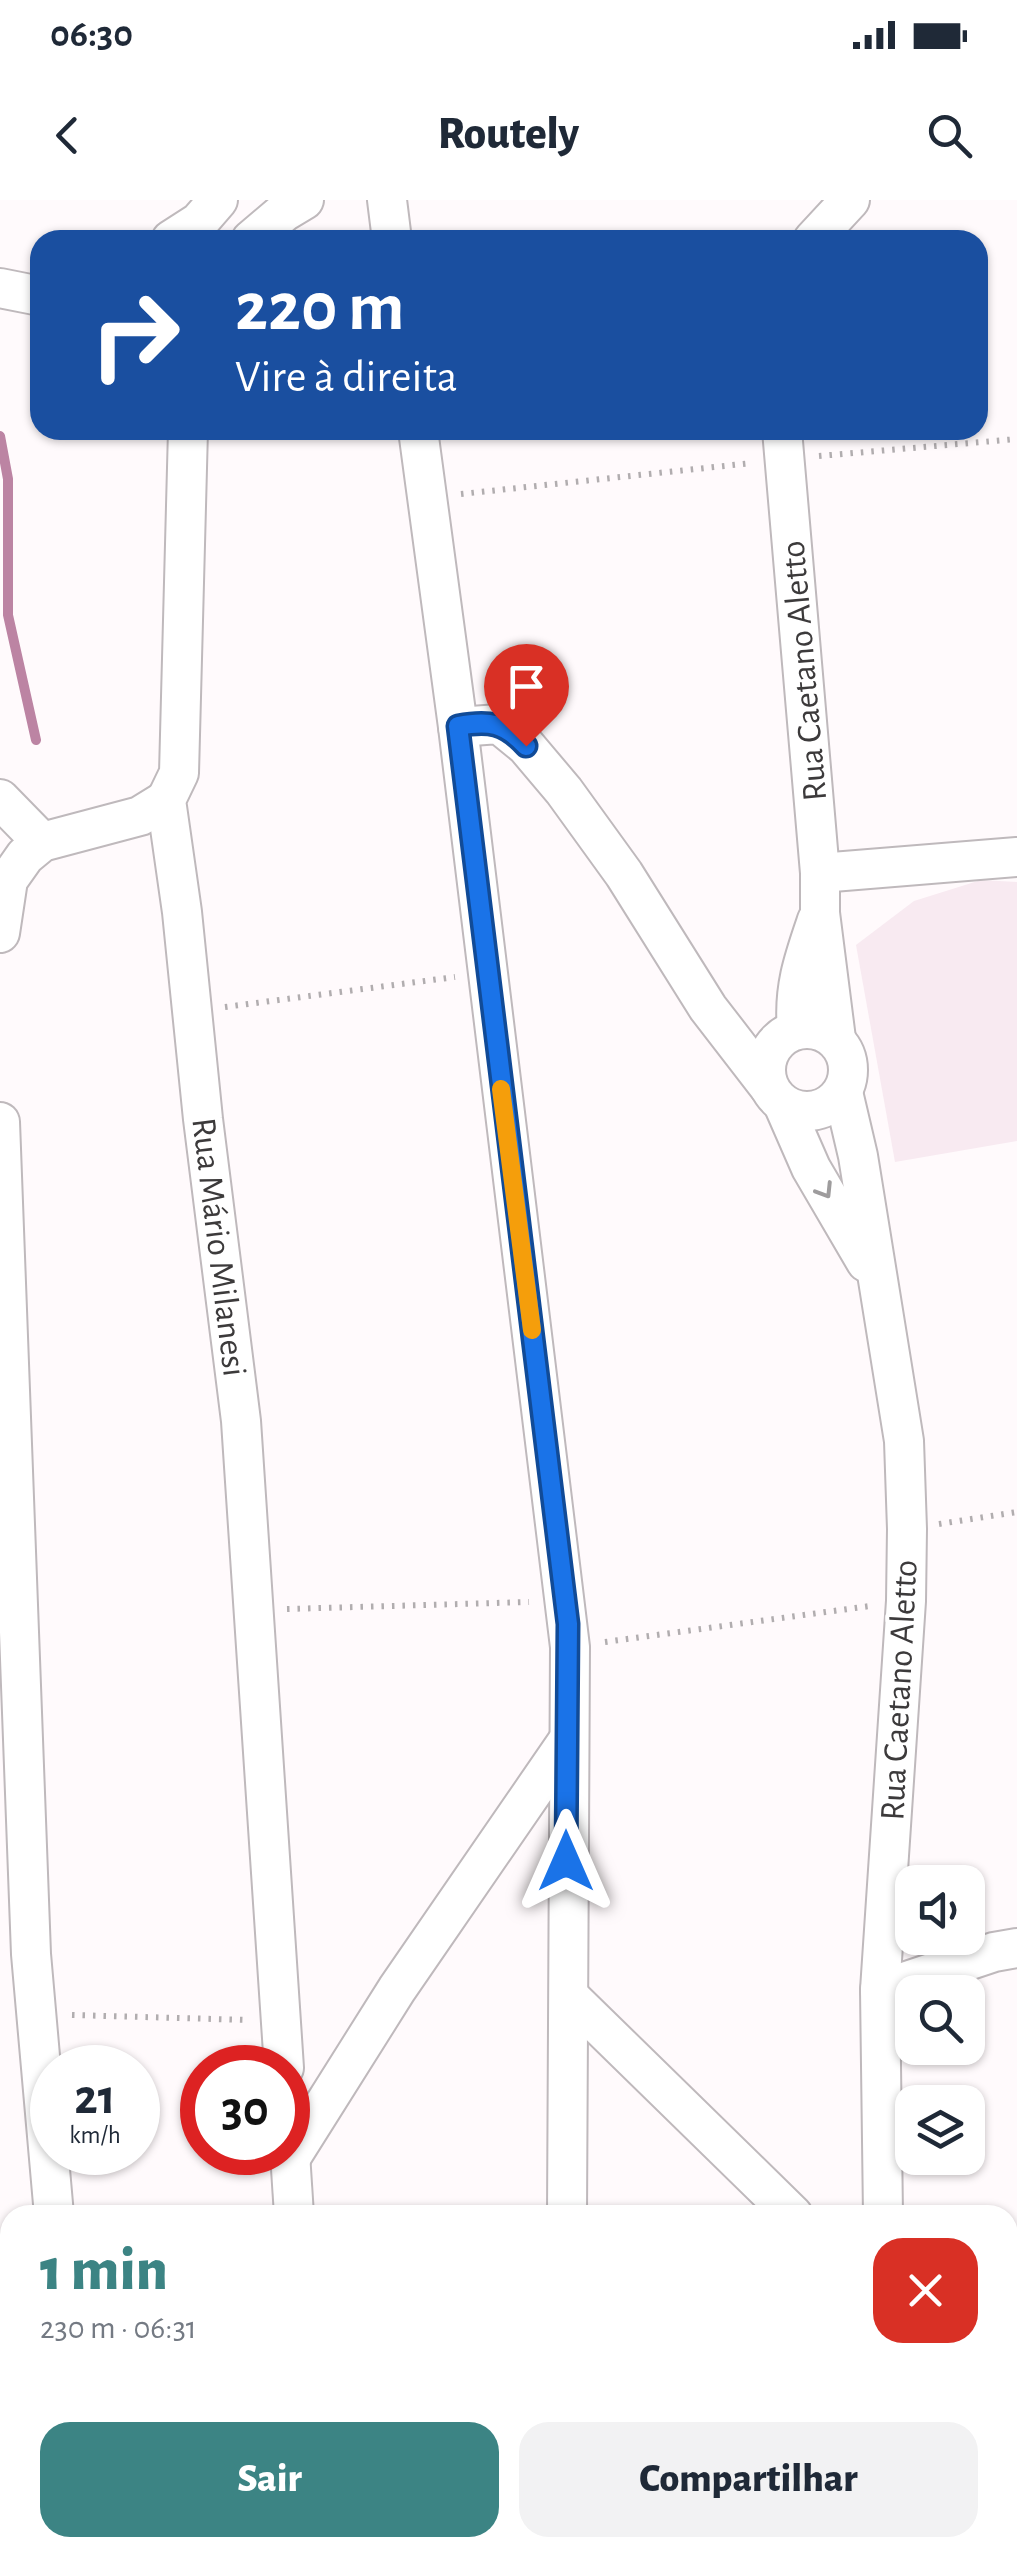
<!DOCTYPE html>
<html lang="pt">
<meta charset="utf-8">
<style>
:root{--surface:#fff;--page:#f2f2f3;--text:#1f2937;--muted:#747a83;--accent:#3c8484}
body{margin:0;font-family:"Alegreya Sans",sans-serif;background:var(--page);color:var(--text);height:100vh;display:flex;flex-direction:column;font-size:38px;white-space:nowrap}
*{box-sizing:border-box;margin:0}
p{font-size:32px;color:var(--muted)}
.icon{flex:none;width:55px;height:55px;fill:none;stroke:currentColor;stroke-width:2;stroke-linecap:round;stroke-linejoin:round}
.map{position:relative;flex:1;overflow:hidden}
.side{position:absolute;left:0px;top:2005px;width:1018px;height:352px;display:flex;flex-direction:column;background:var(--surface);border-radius:30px 30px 0 0;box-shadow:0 2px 8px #0004}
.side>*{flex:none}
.guide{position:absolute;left:30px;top:30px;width:958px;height:210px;border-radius:30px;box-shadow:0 2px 8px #0004;background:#1a4fa0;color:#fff;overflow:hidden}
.fabs{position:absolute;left:895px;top:1665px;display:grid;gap:20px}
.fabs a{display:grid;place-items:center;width:90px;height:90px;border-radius:20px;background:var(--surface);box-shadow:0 2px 8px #0004;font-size:50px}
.speed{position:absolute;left:30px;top:1845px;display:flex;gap:20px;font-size:50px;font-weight:700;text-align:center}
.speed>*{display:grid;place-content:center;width:130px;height:130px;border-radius:50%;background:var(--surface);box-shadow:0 2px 8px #0004;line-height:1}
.speed small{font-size:25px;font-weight:400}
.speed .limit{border:15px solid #d22;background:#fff;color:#111}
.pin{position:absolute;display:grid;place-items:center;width:85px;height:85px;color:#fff;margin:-102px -42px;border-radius:50% 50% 50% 0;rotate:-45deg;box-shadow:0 0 10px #0007}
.pin .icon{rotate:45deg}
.me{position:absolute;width:110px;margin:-55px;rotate:0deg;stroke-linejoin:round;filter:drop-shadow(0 0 8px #0008)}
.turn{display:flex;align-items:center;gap:35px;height:210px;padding:0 40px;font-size:45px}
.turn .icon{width:130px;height:130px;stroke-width:2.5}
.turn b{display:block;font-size:70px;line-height:85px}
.round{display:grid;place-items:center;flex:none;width:105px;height:105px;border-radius:30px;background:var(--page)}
.summary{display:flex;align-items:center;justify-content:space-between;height:170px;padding:0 40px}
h1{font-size:60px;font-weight:800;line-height:75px;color:var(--accent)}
.button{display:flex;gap:20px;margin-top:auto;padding:20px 40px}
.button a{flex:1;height:115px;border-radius:30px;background:var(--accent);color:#fff;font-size:40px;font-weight:800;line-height:115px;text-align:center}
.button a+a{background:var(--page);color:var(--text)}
.status{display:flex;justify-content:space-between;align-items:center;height:70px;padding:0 50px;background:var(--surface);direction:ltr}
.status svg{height:28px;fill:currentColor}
header{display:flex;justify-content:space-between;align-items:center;height:130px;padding:0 40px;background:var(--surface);font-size:45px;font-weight:800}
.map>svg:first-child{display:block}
</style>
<div class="status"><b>06:30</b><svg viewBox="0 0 49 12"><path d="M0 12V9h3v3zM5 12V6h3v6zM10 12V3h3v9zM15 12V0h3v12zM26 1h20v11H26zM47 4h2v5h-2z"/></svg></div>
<header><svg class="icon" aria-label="back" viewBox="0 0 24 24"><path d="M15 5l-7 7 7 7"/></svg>Routely<svg class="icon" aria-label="search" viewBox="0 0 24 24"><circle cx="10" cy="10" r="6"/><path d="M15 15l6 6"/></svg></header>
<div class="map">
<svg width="1017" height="2356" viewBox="0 0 1017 2356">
<rect width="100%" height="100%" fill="#fffafc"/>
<path fill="#f8eaf1" d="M981 680 1017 682V941L895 962 856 745 914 701Z"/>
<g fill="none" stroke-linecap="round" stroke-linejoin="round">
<path stroke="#bc84a3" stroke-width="10" d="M0 236 8 279V415L36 540"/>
<g stroke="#bfb9bc" stroke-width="42">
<g id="minor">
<path d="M387 0 392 40"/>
<path d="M171 40 199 22 218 0"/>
<path d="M251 40 284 12 304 0"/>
<path d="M813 40 850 0"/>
<path d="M0 88 40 96"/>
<path d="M188 230 179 573 166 600 182 712 203 919 241 1221 284 1868"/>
<path d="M418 230 458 527 570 1447 567 2015"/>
<path d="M782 230 820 673V713L836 839"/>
<path d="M458 527 499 524 526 546 564 591 624 674 708 808 769 887"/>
<path d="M0 599 42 642"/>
<path d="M820 673 1017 657"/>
<path d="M0 733 8 680 25 656 42 642 140 616 166 600"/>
<circle cx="807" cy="870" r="41"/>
<path d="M797 829C793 788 804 758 817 720"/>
<path d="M843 892 858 956 904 1241 907 1329 906 1401 880 1790 883 2015"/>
<path d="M783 904 811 968 866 1062"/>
<path d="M0 922 31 1754 54 2015"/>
<path d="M880 1790 994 1752 1017 1748"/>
<path d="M570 1797 793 2015"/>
<path d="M289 1938 294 2015"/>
<path d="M290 1959 397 1789 567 1542"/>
<path d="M81 2348V2356"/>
<path d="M324 2348 326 2356"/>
<path d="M891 2348V2356"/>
<path d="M561 2356 562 2348"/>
</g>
</g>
<g stroke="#b1adaf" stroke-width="6" stroke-dasharray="2.5 8" stroke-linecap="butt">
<path d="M819 256 1017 239"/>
<path d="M461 294 752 263"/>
<path d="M225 807 455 777"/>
<path d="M939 1324 1017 1312"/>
<path d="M287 1409 529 1402"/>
<path d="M605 1442 870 1406"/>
<path d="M72 1815 250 1820"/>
</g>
<use href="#minor" stroke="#fff" stroke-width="38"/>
</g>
<defs><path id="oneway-chevron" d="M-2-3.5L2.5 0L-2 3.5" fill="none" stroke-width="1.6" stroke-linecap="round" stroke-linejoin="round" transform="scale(2.5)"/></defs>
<use stroke="#9e9c9d" href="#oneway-chevron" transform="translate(825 991) rotate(58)"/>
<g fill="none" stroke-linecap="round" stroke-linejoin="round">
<g stroke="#114b97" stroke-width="25">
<path id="route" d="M526 546C505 523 489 520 458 526L568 1424 566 1661"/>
</g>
<use href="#route" stroke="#1a73e8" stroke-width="18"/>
<path stroke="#f59e0b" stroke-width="18" d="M501 889 532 1130"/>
</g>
<g text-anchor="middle" stroke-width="8" stroke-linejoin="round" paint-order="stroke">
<g font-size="35" fill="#3c3a3b" stroke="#fff">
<text transform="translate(803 471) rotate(-95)" y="12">Rua Caetano Aletto</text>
<text transform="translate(220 1047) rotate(83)" y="12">Rua Mário Milanesi</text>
<text transform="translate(898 1490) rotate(-87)" y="12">Rua Caetano Aletto</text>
</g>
</g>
</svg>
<div class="fabs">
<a><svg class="icon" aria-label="sound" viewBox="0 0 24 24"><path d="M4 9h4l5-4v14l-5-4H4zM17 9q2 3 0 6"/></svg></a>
<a><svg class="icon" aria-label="search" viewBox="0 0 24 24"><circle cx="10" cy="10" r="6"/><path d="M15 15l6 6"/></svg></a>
<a><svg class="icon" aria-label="layers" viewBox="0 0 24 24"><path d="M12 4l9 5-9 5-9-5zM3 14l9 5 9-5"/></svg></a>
</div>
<div class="speed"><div>21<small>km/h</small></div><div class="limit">30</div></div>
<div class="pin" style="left:526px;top:546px;background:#d93025"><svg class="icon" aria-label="arrive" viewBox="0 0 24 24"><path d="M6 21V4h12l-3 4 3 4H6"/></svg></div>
<svg class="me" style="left:566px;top:1661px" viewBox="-20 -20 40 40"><path d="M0-17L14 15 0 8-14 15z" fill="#1a73e8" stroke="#fff" stroke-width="4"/></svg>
<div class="guide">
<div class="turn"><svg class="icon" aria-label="right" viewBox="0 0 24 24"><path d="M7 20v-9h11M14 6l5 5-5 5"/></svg><div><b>220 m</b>Vire à direita</div></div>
</div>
<section class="side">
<div class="summary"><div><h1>1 min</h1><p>230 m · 06:31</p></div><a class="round" style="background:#d93025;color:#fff"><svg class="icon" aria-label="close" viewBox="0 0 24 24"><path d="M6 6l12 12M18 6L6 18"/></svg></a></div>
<div class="button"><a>Sair</a><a>Compartilhar</a></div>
</section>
</div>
